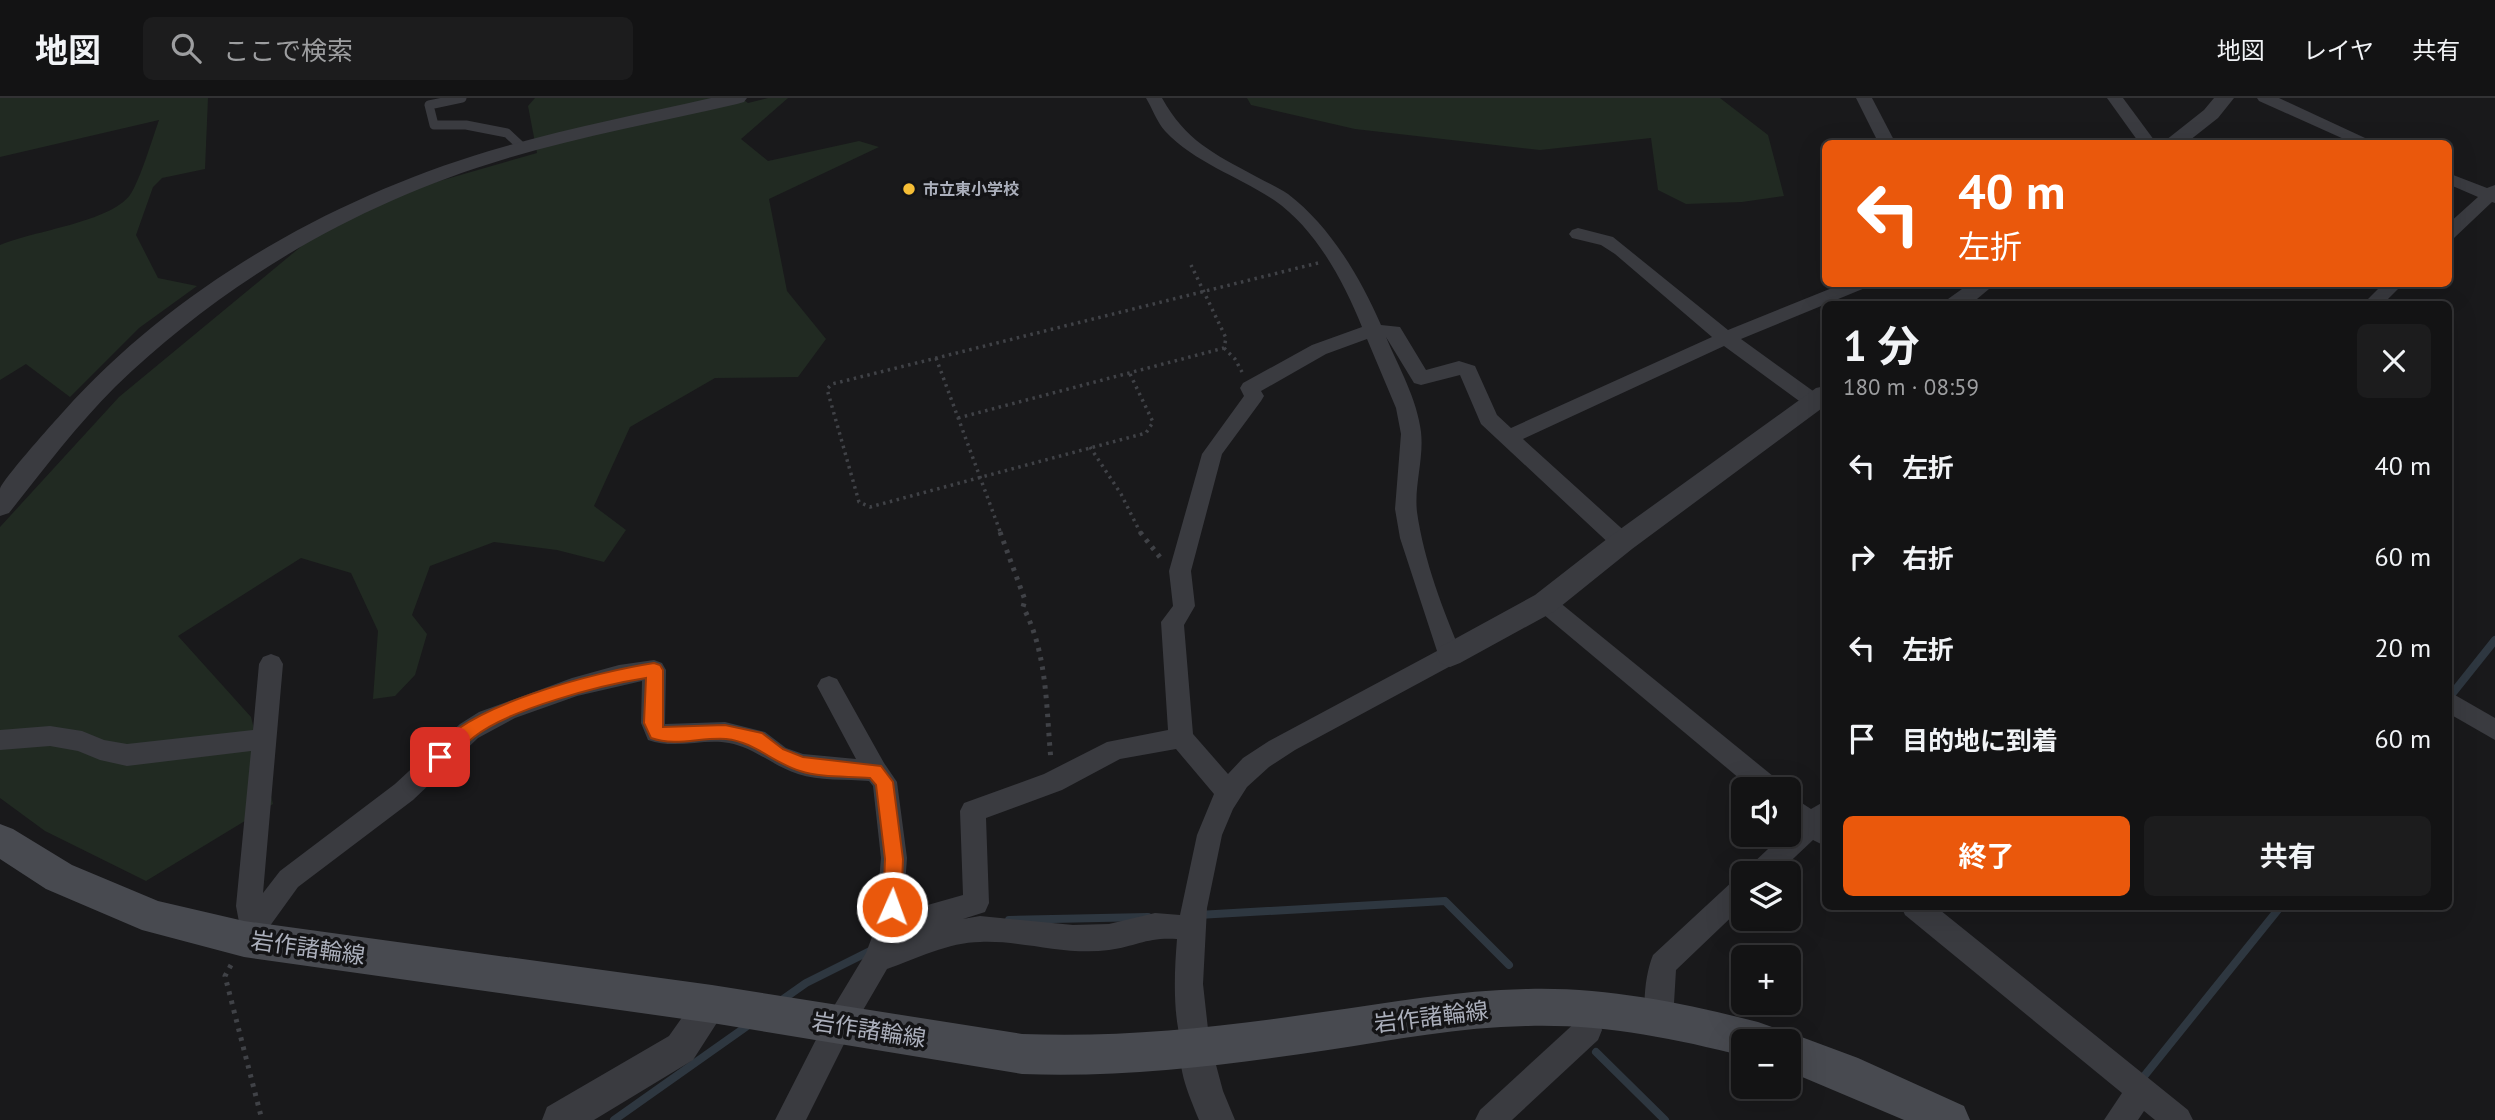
<!DOCTYPE html>
<html lang="ja">
<meta charset="utf-8">
<style>
:root{--surface:#131314;--page:#1c1c1d;--text:#f1f3f6;--muted:#9d9ea0;--line:#323234;--accent:#ea580c}
body{margin:0;font-family:"PT Sans","Noto Sans JP",sans-serif;background:var(--page);color:var(--text);height:100vh;display:flex;flex-direction:column;font-size:26px;white-space:nowrap}
*{box-sizing:border-box;margin:0}
p{font-size:23px;color:var(--muted)}
.icon{flex:none;width:38px;height:38px;fill:none;stroke:currentColor;stroke-width:2;stroke-linecap:round;stroke-linejoin:round}
.map{position:relative;flex:1;overflow:hidden}
.sheet{position:absolute;left:1822px;top:203px;width:630px;height:609px;display:flex;flex-direction:column;background:var(--surface);border-radius:10px;box-shadow:0 7px 28px #0002,0 0 0 2px var(--line)}
.sheet>*{flex:none}
.guide{position:absolute;left:1822px;top:42px;width:630px;height:147px;border-radius:10px;box-shadow:0 7px 28px #0002,0 0 0 2px var(--line);background:#ea580c;color:#fff;overflow:hidden}
.fabs{position:absolute;left:1731px;top:679px;display:grid;gap:14px}
.fabs a{display:grid;place-items:center;width:70px;height:70px;border-radius:10px;background:var(--surface);box-shadow:0 7px 28px #0002,0 0 0 2px var(--line);font-size:35px}
.pin{position:absolute;display:grid;place-items:center;width:60px;height:60px;color:#fff;margin:-30px;border-radius:14px;box-shadow:0 4px 10px #0006}
.me{position:absolute;width:77px;margin:-38px;rotate:2deg;stroke-linejoin:round;filter:drop-shadow(0 0 5px #0008)}
.turn{display:flex;align-items:center;gap:24px;height:147px;padding:0 21px;font-size:32px}
.turn .icon{width:91px;height:91px;stroke-width:2.5}
.turn b{display:block;font-size:49px;line-height:60px}
.round{display:grid;place-items:center;flex:none;width:74px;height:74px;border-radius:10px;background:var(--page)}
.summary{display:flex;align-items:center;justify-content:space-between;height:119px;padding:0 21px}
h1{font-size:42px;font-weight:700;line-height:52px}
.cta{display:flex;gap:14px;margin-top:auto;padding:14px 21px}
.cta a{flex:1;height:80px;border-radius:10px;background:var(--accent);color:#fff;font-size:28px;font-weight:700;line-height:80px;text-align:center}
.cta a+a{background:var(--page);color:var(--text)}
ul{padding:0;list-style:none}
li{display:flex;align-items:center;gap:21px;height:91px;padding:0 21px}
li div{flex:1}
li b{display:block;font-size:26px}
li em{font-style:normal}
header{display:flex;align-items:center;gap:42px;box-sizing:border-box;height:98px;padding:0 35px;background:var(--surface);border-bottom:2px solid var(--line)}
header strong{font-size:33px}
nav{display:flex;gap:38px;margin-inline-start:auto;font-size:24px}
.search{width:490px;height:63px;background:var(--page);display:flex;align-items:center;gap:18px;box-sizing:border-box;padding:0 24px;border-radius:10px;color:var(--muted);font-size:26px}
.map>svg:first-child{display:block}
</style>
<header>
<strong>地図</strong>
<div class="search"><svg class="icon" aria-label="search" viewBox="0 0 24 24"><circle cx="10" cy="10" r="6"/><path d="M15 15l6 6"/></svg>ここで検索</div>
<nav><a>地図</a><a>レイヤ</a><a>共有</a></nav>
</header>
<div class="map">
<svg width="2495" height="1022" viewBox="0 0 2495 1022">
<rect width="100%" height="100%" fill="#19191b"/>
<g fill="#212a22">
<path d="M0 0H208L205 71 162 80 153 89 136 137 158 180 197 188 139 230 70 299 26 266 0 282V147C33 133 110 124 130 97 139 85 153 39 159 22L0 59Z"/>
<path d="M535 0H741L748 5 768 0H788L741 41 768 63 859 43 879 49 769 101 787 193 826 241 798 279 715 280 630 329 594 408 626 432 604 464 557 452 494 444 430 468 412 517 427 536 415 577 395 598 373 601 378 533 351 475 301 460 178 538 251 619 273 706 146 783 45 733 0 700V429L119 299 315 137 377 101 537 55 528 8Z"/>
<path d="M1247 0H1720L1768 37 1784 98 1742 104 1686 106 1658 92 1651 40 1540 52 1355 31 1251 7Z"/>
</g>
<g fill="none" stroke-linecap="round" stroke-linejoin="round">
<g stroke="#2e3740" stroke-width="8">
<path d="M2448 601 2495 542"/>
<path d="M1198 817 1445 803 1509 867"/>
<path d="M1009 822 1148 819"/>
<path d="M779 904 806 885 872 852"/>
<path d="M1596 954 1665 1022"/>
<path d="M2141 982 2281 808"/>
<path d="M614 1022 750 926"/>
</g>
<g stroke="#404247" stroke-width="3.5" stroke-dasharray="2.5 4.5" stroke-linecap="butt">
<path d="M1224 250 1235 261 1242 274"/>
<path d="M936 260 1001 436"/>
<path d="M1130 276 1153 324 1146 335 870 409 859 404 827 291 832 286 1318 165"/>
<path d="M958 320 1224 250 1226 240 1191 167"/>
<path d="M1090 349 1121 396 1141 436"/>
</g>
<g stroke="#404247" stroke-width="5" stroke-dasharray="3.5 6" stroke-linecap="butt">
<path d="M1000 434 1025 502 1023 509C1048 556 1046 611 1051 662"/>
<path d="M1140 434 1163 463"/>
<path d="M231 867 225 878 262 1022"/>
</g>
<path stroke="#3a3b40" stroke-width="9" d="M462 0 429 7 434 27H466L507 35 523 50"/>
<g fill="#3a3b40" fill-rule="evenodd">
<path d="M1146 0H1162C1186 43 1213 55 1255 78 1266 84 1278 89 1288 96 1330 128 1360 179 1381 227L1400 229 1426 272 1459 263 1475 268 1497 317 1511 330 1712 239 1615 156 1601 147 1572 140 1569 136 1572 132 1578 130 1613 139 1728 232 1842 186H1867L1865 190 1741 241 1820 298 1823 303 1820 308H1806L1724 248 1523 341 1630 438 1633 444 1630 450 1622 452 1614 450 1481 326 1460 277 1421 287 1414 285 1386 239C1399 270 1417 301 1421 334 1424 361 1414 388 1417 414 1424 463 1443 512 1462 557L1458 564 1295 652 1269 669 1247 689 1233 711 1222 737 1207 810 1203 886 1210 949 1206 959 1196 963 1186 959C1172 925 1174 878 1177 841 1147 839 1137 848 1109 852 1066 858 1023 842 980 844 949 844 916 861 887 871L848 938 806 1022H775L828 918 866 855 875 831 881 760 873 688 869 683C846 681 819 683 798 676 773 668 755 650 729 645 703 640 676 652 648 642L641 625 642 583 577 598 515 620 478 640 413 702 298 789 254 850 244 854 234 850 230 841 239 824 236 808 251 653 127 668 100 662 78 653 50 648 0 652V632L50 628 82 633 104 642 127 646 253 632 259 566 263 559 271 556 279 559 283 566 263 795 280 773 395 686 460 626 479 614 572 580 619 567 654 562 662 565 666 572 665 626 725 624 765 634 786 650 803 656 856 661 817 588 821 581 829 578 837 581 884 665 897 684 907 760 903 814 963 797 960 713 964 705 1044 676 1107 644 1168 632 1161 524 1173 508 1169 473 1202 356 1244 298 1240 290 1243 285 1312 247 1362 229C1344 184 1316 131 1274 102 1238 78 1195 65 1165 33 1157 24 1152 10 1146 0ZM1367 241 1396 310 1401 336 1395 411 1400 440 1437 553 1269 643 1243 660 1228 676 1193 636 1184 527 1195 508 1191 473 1222 356 1261 303 1264 298 1261 293 1326 256ZM1176 651 1214 696 1197 737 1180 817 1155 815 1109 826 1073 827 980 818 963 821 985 814 989 805 986 720 1062 692 1120 661Z"/>
<path d="M1856 0H1872L1896 46H1879Z"/>
<path d="M2107 0H2123L2157 46H2140Z"/>
<path d="M2257 0H2279L2378 46H2355L2259 3Z"/>
<path d="M2448 75 2487 90 2495 87V105L2492 104 2454 140 2448 141V126L2478 99 2448 86Z"/>
<path d="M2383 186H2403L2383 206H2363Z"/>
<path d="M1545 496 1553 499 1779 683 1782 691H1752L1537 511 1534 505 1537 499Z"/>
<path d="M2448 593 2495 620V642L2448 615Z"/>
<path d="M1788 696 1811 711 1825 703V748L1813 742 1778 775H1747L1751 767 1783 737H1788V732L1794 727 1788 723Z"/>
<path d="M1743 779V808L1676 872 1673 922 1669 932 1659 936 1649 932C1641 913 1645 876 1653 857L1734 782Z"/>
<path d="M1901 808H1935L2188 1012 2193 1022H2155L2144 1013 2138 1022H2104L2122 995 1905 817Z"/>
<path d="M1588 918 1598 922 1602 932 1598 942 1512 1022H1475L1480 1012 1578 922Z"/>
</g>
<g fill="#3a3b40" fill-rule="evenodd">
<path d="M711 0H747L744 4 737 6C660 24 581 38 505 61 360 104 224 183 115 289 76 328 43 372 9 415L0 418C0 410 0 399 0 391 3 381 53 325 64 313 175 189 330 101 489 53 562 31 637 17 711 0Z"/>
<path d="M2214 0H2234L2218 20 2185 46H2161L2204 12Z"/>
<path d="M1969 186H1995L1971 206H1945L1948 201Z"/>
<path d="M1825 288V308L1632 451 1555 513 1460 565 1450 569 1440 565 1436 557 1440 549 1535 497 1612 437 1816 290Z"/>
<path d="M712 889 724 894 729 906 693 962 594 1022H542L547 1009 669 938 700 894Z"/>
<path d="M1196 932 1208 937 1223 993 1235 1022H1199C1189 997 1173 963 1184 937Z"/>
</g>
<path fill="#484a50" fill-rule="evenodd" d="M0 726 13 731 72 767 158 803 244 823 712 887 1022 936C1123 940 1222 929 1323 914 1390 905 1459 892 1528 891 1606 889 1683 905 1758 924L1772 929 1776 939 1788 934 1858 960 1964 1008 1970 1022H1904L1788 973V943H1743V958C1673 940 1601 926 1528 928 1461 929 1394 942 1328 952 1226 967 1125 980 1022 976L712 925 244 859 142 832 46 791 0 761Z"/>
</g>
<path fill="#ea580c" stroke="#983908" stroke-width="2" d="M654 565 660 567 663 572V629L725 627 762 635 783 651 803 659 881 668 893 684 903 761 901 809 899 815 892 818 885 815 883 809 885 761 876 687 870 680C848 678 821 680 800 673 773 665 755 644 726 641 701 639 676 649 651 640L644 625 646 580C601 587 509 611 474 639 464 647 455 656 446 665L440 667 434 665 431 659C456 608 601 573 654 565Z"/>
<circle fill="#f6be36" stroke="#141416" stroke-width="2.5" cx="909" cy="91" r="7"/>
<g text-anchor="middle" stroke-width="7" stroke-linejoin="round" paint-order="stroke">
<g font-size="16" font-weight="bold" fill="#abafbb" stroke="#141416" text-anchor="start">
<text x="923" y="97">市立東小学校</text>
</g>
<g font-size="23" fill="#abafbb" stroke="#141416">
<text transform="translate(308 850) rotate(8)" y="8">岩作諸輪線</text>
<text transform="translate(1431 919) rotate(-7)" y="8">岩作諸輪線</text>
<text transform="translate(869 932) rotate(9)" y="8">岩作諸輪線</text>
</g>
</g>
</svg>
<div class="fabs">
<a><svg class="icon" aria-label="sound" viewBox="0 0 24 24"><path d="M4 9h4l5-4v14l-5-4H4zM17 9q2 3 0 6"/></svg></a>
<a><svg class="icon" aria-label="layers" viewBox="0 0 24 24"><path d="M12 4l9 5-9 5-9-5zM3 14l9 5 9-5"/></svg></a>
<a>+</a>
<a>−</a>
</div>
<div class="pin" style="left:440px;top:659px;background:#d93025"><svg class="icon" aria-label="arrive" viewBox="0 0 24 24"><path d="M6 21V4h12l-3 4 3 4H6"/></svg></div>
<svg class="me" style="left:892px;top:809px" viewBox="-20 -20 40 40"><circle r="17" fill="#ea580c" stroke="#fff" stroke-width="3"/><path d="M0-11L8 9 0 5-8 9z" fill="#fff"/></svg>
<div class="guide">
<div class="turn"><svg class="icon" aria-label="left" viewBox="0 0 24 24"><path d="M17 20v-9H6M10 6l-5 5 5 5"/></svg><div><b>40 m</b>左折</div></div>
</div>
<section class="sheet">
<div class="summary"><div><h1>1 分</h1><p>180 m · 08:59</p></div><a class="round"><svg class="icon" aria-label="close" viewBox="0 0 24 24"><path d="M6 6l12 12M18 6L6 18"/></svg></a></div>
<ul>
<li><svg class="icon" aria-label="left" viewBox="0 0 24 24"><path d="M17 20v-9H6M10 6l-5 5 5 5"/></svg><div><b>左折</b></div><em>40 m</em></li>
<li><svg class="icon" aria-label="right" viewBox="0 0 24 24"><path d="M7 20v-9h11M14 6l5 5-5 5"/></svg><div><b>右折</b></div><em>60 m</em></li>
<li><svg class="icon" aria-label="left" viewBox="0 0 24 24"><path d="M17 20v-9H6M10 6l-5 5 5 5"/></svg><div><b>左折</b></div><em>20 m</em></li>
<li><svg class="icon" aria-label="arrive" viewBox="0 0 24 24"><path d="M6 21V4h12l-3 4 3 4H6"/></svg><div><b>目的地に到着</b></div><em>60 m</em></li>
</ul>
<div class="cta"><a>終了</a><a>共有</a></div>
</section>
</div>
